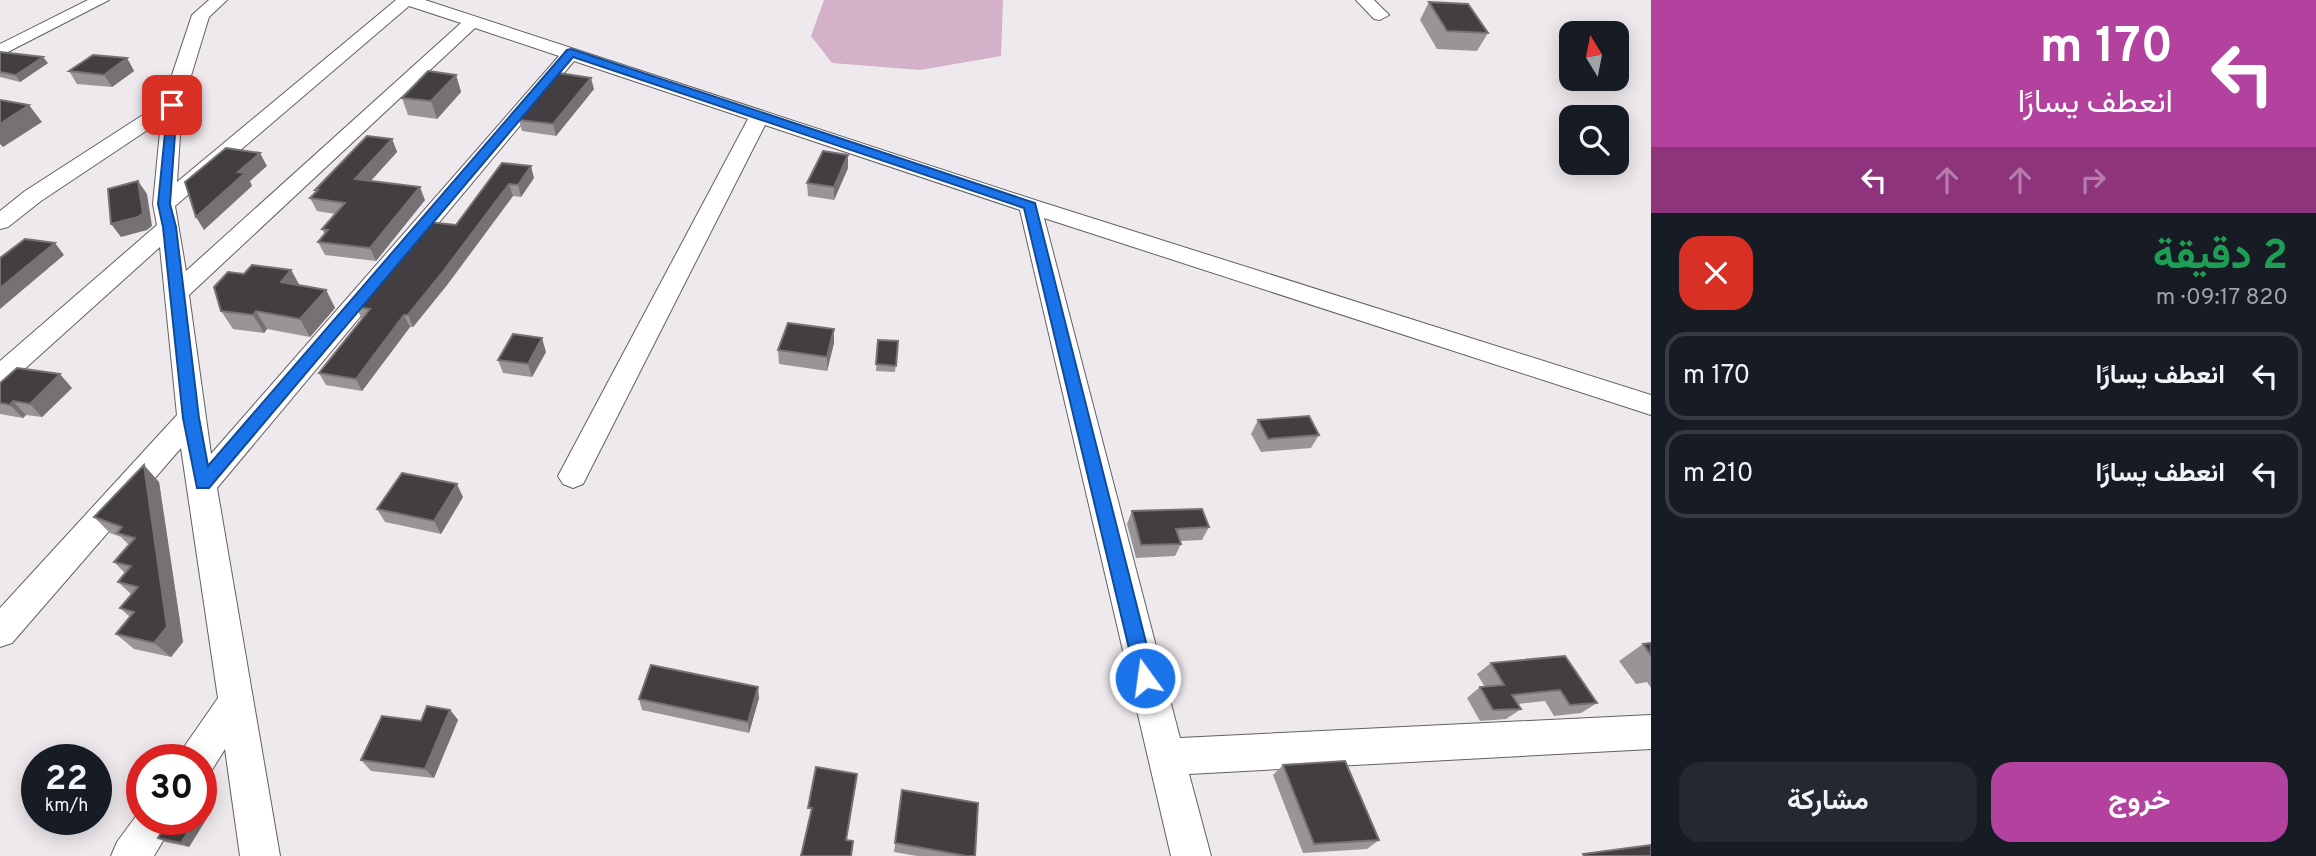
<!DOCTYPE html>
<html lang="ar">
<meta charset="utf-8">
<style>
:root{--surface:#171b24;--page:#242831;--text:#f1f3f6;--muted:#9ea1a6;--line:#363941;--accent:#b2429d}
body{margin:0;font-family:Overpass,Vazirmatn,sans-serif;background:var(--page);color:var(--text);direction:rtl;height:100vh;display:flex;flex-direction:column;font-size:26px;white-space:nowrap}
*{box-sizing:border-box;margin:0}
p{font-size:23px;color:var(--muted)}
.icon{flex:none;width:38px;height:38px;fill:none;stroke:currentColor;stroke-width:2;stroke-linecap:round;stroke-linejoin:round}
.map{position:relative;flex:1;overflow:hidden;direction:ltr}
.sheet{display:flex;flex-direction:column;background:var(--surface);width:665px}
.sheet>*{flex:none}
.guide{background:#b2429d;color:#fff;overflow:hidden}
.needle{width:46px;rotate:350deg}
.fabs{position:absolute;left:1559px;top:21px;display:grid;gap:14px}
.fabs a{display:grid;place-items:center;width:70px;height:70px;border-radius:14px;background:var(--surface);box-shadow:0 4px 18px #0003;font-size:35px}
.speed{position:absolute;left:21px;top:744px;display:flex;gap:14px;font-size:35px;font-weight:700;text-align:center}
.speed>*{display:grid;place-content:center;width:91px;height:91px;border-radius:50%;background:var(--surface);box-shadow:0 4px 18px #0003;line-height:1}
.speed small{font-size:18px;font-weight:400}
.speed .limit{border:10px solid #d22;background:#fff;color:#111}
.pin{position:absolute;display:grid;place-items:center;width:60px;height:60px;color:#fff;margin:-30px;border-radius:14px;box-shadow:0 4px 10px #0006}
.me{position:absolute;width:77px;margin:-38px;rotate:346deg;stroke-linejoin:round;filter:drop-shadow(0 0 5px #0008)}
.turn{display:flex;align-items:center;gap:24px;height:147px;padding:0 28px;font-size:32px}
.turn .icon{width:91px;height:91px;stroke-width:2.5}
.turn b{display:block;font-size:49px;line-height:60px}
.lanes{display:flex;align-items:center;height:66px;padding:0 28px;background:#0003;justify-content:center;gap:35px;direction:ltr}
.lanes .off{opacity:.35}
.round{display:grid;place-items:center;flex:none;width:74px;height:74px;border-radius:21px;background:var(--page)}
.head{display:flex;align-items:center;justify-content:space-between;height:119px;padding:0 28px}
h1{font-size:42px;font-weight:700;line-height:52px;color:#1e9e55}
.cta{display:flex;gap:14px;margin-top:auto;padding:14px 28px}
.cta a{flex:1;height:80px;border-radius:21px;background:var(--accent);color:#fff;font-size:28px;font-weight:700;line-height:80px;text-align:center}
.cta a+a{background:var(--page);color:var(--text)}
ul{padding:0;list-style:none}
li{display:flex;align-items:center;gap:21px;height:88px;margin:0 14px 10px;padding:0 14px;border:4px solid var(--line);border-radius:21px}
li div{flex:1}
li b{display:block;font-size:26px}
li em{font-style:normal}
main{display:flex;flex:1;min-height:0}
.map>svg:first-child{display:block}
</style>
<main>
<section class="sheet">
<div class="guide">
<div class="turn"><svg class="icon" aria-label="left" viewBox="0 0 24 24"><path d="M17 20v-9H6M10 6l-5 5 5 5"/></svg><div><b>170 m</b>انعطف يسارًا</div></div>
<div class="lanes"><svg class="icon" aria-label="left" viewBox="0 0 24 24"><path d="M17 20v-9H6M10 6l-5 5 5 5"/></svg><svg class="icon off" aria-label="ahead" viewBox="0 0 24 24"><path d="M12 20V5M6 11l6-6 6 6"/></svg><svg class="icon off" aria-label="ahead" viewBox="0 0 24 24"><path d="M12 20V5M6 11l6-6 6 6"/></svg><svg class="icon off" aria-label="right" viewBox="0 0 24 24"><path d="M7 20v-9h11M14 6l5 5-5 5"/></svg></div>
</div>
<div class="head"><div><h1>2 دقيقة</h1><p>820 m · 09:17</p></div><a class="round" style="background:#d93025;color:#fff"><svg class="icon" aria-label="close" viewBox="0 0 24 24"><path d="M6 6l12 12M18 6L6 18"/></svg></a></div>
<ul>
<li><svg class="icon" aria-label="left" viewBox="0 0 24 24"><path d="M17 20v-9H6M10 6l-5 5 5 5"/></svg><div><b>انعطف يسارًا</b></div><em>170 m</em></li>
<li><svg class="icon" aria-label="left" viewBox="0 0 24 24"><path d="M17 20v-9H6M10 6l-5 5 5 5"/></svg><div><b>انعطف يسارًا</b></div><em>210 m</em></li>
</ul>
<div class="cta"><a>خروج</a><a>مشاركة</a></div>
</section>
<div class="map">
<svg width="1651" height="856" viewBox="0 0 1651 856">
<rect width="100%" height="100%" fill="#eee9ed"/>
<path fill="#d2b1c9" d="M824 0H1003L1001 56 920 70 832 63 811 36Z"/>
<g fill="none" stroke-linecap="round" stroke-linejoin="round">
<g stroke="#635f62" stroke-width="2">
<g id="minor">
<path d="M88 0H109L0 56V44Z"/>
<path d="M209 0H227L209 17 182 105 177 182 396 0H425L1038 201 1651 395V415L1044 218 1180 738 1651 715V749L1189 774 1211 856H1171L1020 210 765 125 583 484 573 488 563 484 558 476 748 119 574 61 217 488 280 856H240L225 749 210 773 201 776V760H179L184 747 218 698 181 448 12 643 0 647V608L177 415 160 247 9 383 0 386V361L157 225 153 204 161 121 41 201 8 227 0 229V211L25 191 163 102 192 15ZM409 6 461 23 186 271 175 206ZM475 28 559 56 211 454 189 295Z"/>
<path d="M1356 0H1374L1389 15 1380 20 1374 19Z"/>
<path d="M142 808V819H176L154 856H111L117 842Z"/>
</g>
</g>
<use href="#minor" fill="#fff" fill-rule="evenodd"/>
</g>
<g fill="#989497">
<path d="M1429 2 1488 33 1477 51 1437 49 1420 20Z"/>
<path d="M0 52 48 63 20 82 0 77Z"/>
<path d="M127 58 134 71 112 87 77 84 69 71Z"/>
<path d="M456 75 461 92 437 119 408 115 402 98Z"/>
<path d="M594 89 556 136 522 131 519 120Z"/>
<path d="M392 139 397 152 371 181 425 200 376 261 325 255 318 242 325 235 322 229 335 214 317 211 310 198 317 192 315 190Z"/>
<path d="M502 163 534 178 521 197 513 196 447 285 413 327H410L362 391 326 385 319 373 362 319 356 307 456 225Z"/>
<path d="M848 168 834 200 808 196 807 183Z"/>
<path d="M291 270 300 286 326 290 335 308 310 337 267 329 264 333 233 329 221 311 244 274Z"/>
<path d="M878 340 898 341 895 372 876 371Z"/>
<path d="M834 343 827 371 779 364 778 350Z"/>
<path d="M546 352 532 377 503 373 498 360Z"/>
<path d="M0 383 72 388 42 417 26 415 23 418 0 414Z"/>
<path d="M1258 420 1319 435 1311 448 1261 452 1251 434Z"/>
<path d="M159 482 183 642 171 657 134 649 116 634 130 617 120 608 132 595 118 582 125 573 114 562 129 545 121 537 110 533 94 517Z"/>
<path d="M463 497 441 534 385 522 377 509Z"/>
<path d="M1132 511 1209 527 1202 540 1180 541 1181 544 1175 556 1136 558 1127 524Z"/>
<path d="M1651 643V688L1647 682 1636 684 1619 661 1643 644Z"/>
<path d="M1491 663 1597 703 1581 713 1554 716 1545 701 1518 704 1521 709 1506 719 1480 721 1467 698 1480 687H1485L1477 674Z"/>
<path d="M759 698 749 733 642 710 639 699Z"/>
<path d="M450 710 458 720 434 778 371 771 361 760 421 721Z"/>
<path d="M1283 765 1379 840 1367 849 1303 853 1273 775Z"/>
<path d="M901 800 975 856H917L894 852Z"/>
<path d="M201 814 207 818 189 847 165 842 158 838 201 819Z"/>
</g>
<g fill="#767175">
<path d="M43 57 48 63 20 82 16 75Z"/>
<path d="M127 58 134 71 112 87 104 75Z"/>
<path d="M456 75 461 92 437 119 431 101Z"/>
<path d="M591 78 594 89 556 136 553 124Z"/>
<path d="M29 105 42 122 3 147 0 144V124Z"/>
<path d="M392 139 397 152 360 192 355 179Z"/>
<path d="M260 153 267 166 250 181 252 186 204 230 196 217 238 172Z"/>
<path d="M848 155V168L834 200V187Z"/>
<path d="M531 166 534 178 521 197 518 185Z"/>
<path d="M138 181 147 194 152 226 147 230 121 237 111 224Z"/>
<path d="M509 184 513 196 447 285 413 327 408 315Z"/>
<path d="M420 187 425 200 376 261 370 248Z"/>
<path d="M55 243 64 255 0 309V288Z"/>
<path d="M291 270 301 288 281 282Z"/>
<path d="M326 290 335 308 310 337 300 319Z"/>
<path d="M256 311 267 329 264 333 253 315Z"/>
<path d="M404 315 410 327 362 391 356 379Z"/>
<path d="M834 329V343L827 371V357Z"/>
<path d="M542 338 546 352 532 377 528 364Z"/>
<path d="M60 374 72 388 42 417 30 404Z"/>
<path d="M13 401 26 415 23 418 10 405Z"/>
<path d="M144 465 159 482 183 642 171 657 154 643Z"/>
<path d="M457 484 463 497 441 534 434 521Z"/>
<path d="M758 687 759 698 749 733 748 722Z"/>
<path d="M450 710 458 720 434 778 425 769Z"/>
<path d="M857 774 856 784 845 848 846 840Z"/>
<path d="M201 814 207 818 189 847 181 843 196 819H201Z"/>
</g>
<g fill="#423e41" stroke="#767175" stroke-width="2">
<path d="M1429 2 1468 4 1488 33 1447 31Z"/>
<path d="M0 52 43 57 16 75 0 72Z"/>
<path d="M93 55 127 58 104 75 69 71Z"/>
<path d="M428 71 456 75 431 101 402 98Z"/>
<path d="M559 73 591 78 553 124 519 120Z"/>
<path d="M0 100 29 105 0 124Z"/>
<path d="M367 136 392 139 355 179 420 187 370 248 318 242 328 230 322 229 345 203 310 198 318 190H315Z"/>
<path d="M226 148 260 153 238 172 245 173 196 217 185 182Z"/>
<path d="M823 151 848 155 834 187 807 183Z"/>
<path d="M502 163 531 166 518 185 509 184 442 273 408 315H404L356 379 319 373 370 309 356 307 428 222 456 225Z"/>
<path d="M138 181 143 213 138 217 111 224 108 189Z"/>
<path d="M25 239 55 243 0 288V258Z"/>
<path d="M252 265 291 270 281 282 326 290 300 319 256 311 253 315 221 311 214 287 228 272 244 274Z"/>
<path d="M788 323 834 329 827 357 778 350Z"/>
<path d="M513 334 542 338 528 364 498 360Z"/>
<path d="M878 340 898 341 896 366 876 364Z"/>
<path d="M17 368 60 374 30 404 13 401 10 405 0 403V383Z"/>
<path d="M1309 416 1319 435 1268 439 1258 420Z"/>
<path d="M144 465 167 627 154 643 116 634 134 612 120 608 138 587 118 582 131 566 114 562 135 538 117 533 122 527 94 517Z"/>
<path d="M402 473 457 484 434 521 377 509Z"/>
<path d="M1202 509 1209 527 1176 529 1181 544 1141 545 1132 511Z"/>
<path d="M1651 643V655L1643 644Z"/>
<path d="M1565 656 1597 703 1570 705 1560 690 1512 695 1521 709 1493 710 1480 687 1504 685 1491 663Z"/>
<path d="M651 665 758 687 748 722 639 699Z"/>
<path d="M427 706 450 710 425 769 361 760 382 716 421 721Z"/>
<path d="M1345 761 1379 840 1314 844 1283 765Z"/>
<path d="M816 767 857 774 846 840 853 841 851 856H801L812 808H808Z"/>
<path d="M902 790 978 803 975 856H967L895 843Z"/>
<path d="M168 819H196L181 843 158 838Z"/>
<path d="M1651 845V856H1584L1583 854Z"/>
</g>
<path fill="#1a73e8" stroke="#114b97" stroke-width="2" d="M571 49 1035 203 1155 678 1152 685 1145 687 1138 685 1136 678 1024 208 573 57 209 488H197L183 418 163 227 158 204 168 103 177 105 170 204 176 227 199 418 208 466 567 50Z"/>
</svg>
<div class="fabs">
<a><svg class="needle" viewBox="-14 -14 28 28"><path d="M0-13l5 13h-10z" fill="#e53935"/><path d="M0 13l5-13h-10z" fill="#9ea1a6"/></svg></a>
<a><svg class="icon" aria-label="search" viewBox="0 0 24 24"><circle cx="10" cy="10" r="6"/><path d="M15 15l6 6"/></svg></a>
</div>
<div class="speed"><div>22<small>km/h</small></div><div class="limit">30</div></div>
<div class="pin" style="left:172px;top:105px;background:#d93025"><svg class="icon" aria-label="arrive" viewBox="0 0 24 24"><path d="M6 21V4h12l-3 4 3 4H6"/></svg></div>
<svg class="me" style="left:1145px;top:678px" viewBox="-20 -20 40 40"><circle r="17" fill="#1a73e8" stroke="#fff" stroke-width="3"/><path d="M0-11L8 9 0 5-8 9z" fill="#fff"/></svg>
</div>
</main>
